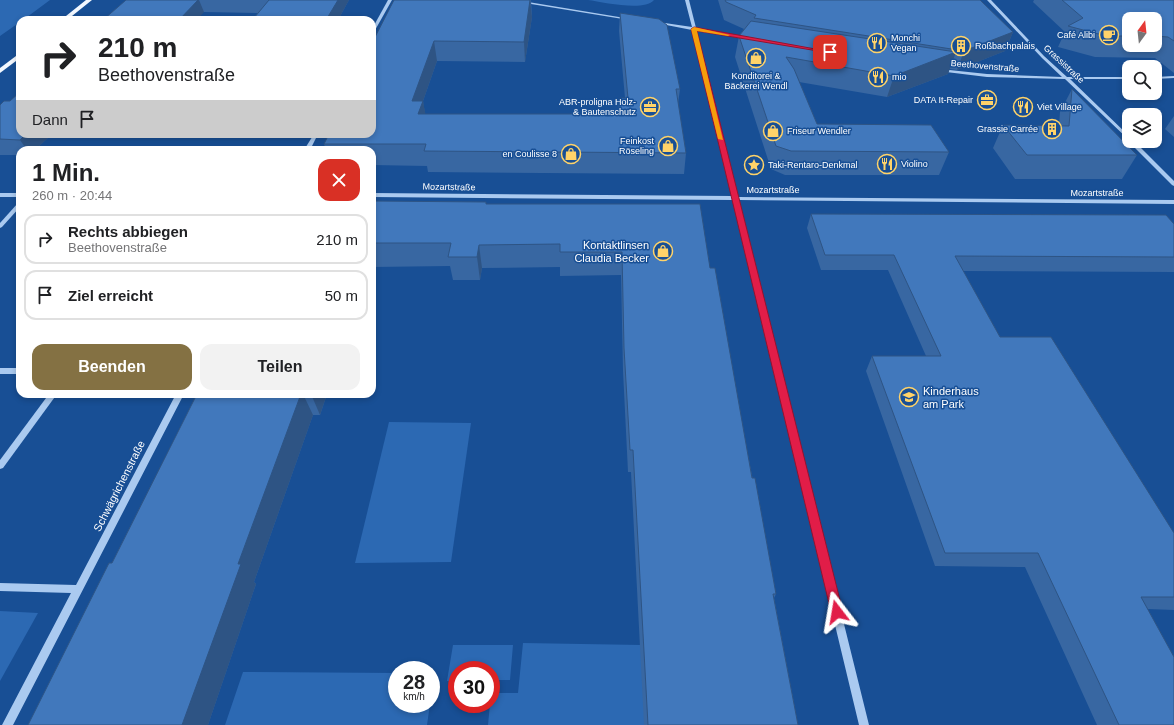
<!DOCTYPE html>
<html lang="de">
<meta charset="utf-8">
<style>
:root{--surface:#fff;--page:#f2f2f2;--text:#202124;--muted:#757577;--line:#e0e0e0;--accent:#847143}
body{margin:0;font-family:Arial,sans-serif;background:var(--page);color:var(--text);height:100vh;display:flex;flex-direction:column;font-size:15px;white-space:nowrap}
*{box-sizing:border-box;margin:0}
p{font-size:13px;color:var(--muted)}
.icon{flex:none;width:22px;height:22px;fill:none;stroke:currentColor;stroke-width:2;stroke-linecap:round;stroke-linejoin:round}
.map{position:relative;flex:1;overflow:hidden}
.panel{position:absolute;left:16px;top:146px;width:360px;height:252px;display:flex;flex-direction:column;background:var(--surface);border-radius:12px;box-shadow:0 2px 6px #0003}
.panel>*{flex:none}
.banner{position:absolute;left:16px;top:16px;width:360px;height:122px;border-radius:12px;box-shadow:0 2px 6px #0003;background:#fff;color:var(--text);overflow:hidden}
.needle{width:26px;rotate:15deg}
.buttons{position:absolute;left:1122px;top:12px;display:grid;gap:8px}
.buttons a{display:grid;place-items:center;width:40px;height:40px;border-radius:8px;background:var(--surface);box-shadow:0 2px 6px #0003;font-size:20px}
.speed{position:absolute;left:388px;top:661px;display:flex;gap:8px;font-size:20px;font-weight:700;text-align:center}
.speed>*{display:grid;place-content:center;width:52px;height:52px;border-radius:50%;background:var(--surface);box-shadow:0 2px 6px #0003;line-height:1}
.speed small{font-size:10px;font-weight:400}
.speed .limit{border:6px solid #d22;background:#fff;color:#111}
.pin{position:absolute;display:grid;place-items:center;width:34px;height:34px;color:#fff;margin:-17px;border-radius:8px;box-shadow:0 2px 6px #0006}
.me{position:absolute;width:44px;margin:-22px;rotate:346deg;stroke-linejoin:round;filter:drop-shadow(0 0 3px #0008)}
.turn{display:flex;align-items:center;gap:14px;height:84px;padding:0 16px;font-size:18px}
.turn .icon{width:52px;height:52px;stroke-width:2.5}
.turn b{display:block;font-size:28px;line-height:34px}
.then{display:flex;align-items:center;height:38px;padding:0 16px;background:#0003;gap:8px;font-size:15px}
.round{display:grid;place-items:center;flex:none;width:42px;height:42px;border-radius:12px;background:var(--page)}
.head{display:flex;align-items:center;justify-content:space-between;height:68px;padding:0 16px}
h1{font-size:24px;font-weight:700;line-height:30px}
.action{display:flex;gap:8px;margin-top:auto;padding:8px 16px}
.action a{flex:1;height:46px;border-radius:12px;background:var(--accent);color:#fff;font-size:16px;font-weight:700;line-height:46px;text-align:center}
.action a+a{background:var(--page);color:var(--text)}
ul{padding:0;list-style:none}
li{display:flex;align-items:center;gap:12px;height:50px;margin:0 8px 6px;padding:0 8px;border:2px solid var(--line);border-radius:12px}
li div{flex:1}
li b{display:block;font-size:15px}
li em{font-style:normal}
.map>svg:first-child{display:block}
</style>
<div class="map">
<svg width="1174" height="725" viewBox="0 0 1174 725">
<rect width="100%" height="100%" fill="#184f95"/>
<g fill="#2c69b3">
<path d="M0 0H50L23 20H20V22L0 36Z"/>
<path d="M588 0H654C644 12 603 2 588 0Z"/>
<path d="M389 422 471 423 451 562 355 563Z"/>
<path d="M0 611 38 613 0 681Z"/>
<path d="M523 643 641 645 645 725H488L491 693H518Z"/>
<path d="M453 645H513L510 680H491V670H457V681H447Z"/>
<path d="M243 672 397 673V704H430L427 725H225Z"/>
</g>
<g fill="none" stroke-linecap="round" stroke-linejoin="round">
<g fill="#aacaf0" fill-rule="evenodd">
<path d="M388 0H392L374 32 372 33V29Z"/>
<path d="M507 0H516L631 19 629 20Z"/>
<path d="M685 0H689L696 28 750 38 748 39 696 31 738 197 1174 200V204L739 200 869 725H859L733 200 372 197V193L732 196 692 30 656 23 658 22 692 27Z"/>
<path d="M987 0H991L1044 56 1067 77H1129V79H1070L1129 136V141H1134L1174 181V186L1172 185 1129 142V140L1065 79 987 77 938 71V70L940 69 987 74 1062 77 1042 58Z"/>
<path d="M1174 76V78L1155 79V77Z"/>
<path d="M314 134H318L310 150H304Z"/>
<rect x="0" y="193" width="20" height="4"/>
<path d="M20 202V207L2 227 0 228V223L18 203Z"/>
<rect x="0" y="368" width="20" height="6"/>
<path d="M49 394H57L3 468 0 469V460Z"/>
<path d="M176 394H184L13 725H2L71 593 0 591V583L76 585Z"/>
</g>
<g fill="#f3f8ff" fill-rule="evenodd">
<path d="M86 0H92L67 20H61Z"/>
<path d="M20 53V58L0 73V68Z"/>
</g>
</g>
<g fill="#3867a2" fill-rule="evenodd">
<path d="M126 0H349L338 20H254V18L258 13 204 12Z"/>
<path d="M394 0H531L532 17 525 62 437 61 423 101 425 114H618L619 98H625L619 31 620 13 680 89 678 104 686 153 684 174 428 172 427 166 372 165V150H326L324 144 372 134Z"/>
<path d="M718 0H980L1013 32 1005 51 957 70 949 69 948 74 887 97 799 82 817 124 949 152 939 175H785L771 169 735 57 739 36 744 29 724 20Z"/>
<path d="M1034 0H1174V73L1155 58 1095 57 1058 47 1065 32 1033 2ZM1129 19H1155V45H1129Z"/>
<path d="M1072 89 1137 155 1122 179H1015L993 148 1003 125 1059 126 1060 112Z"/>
<path d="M10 101 52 134 35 150H20V155H0V105Z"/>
<path d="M1174 116V137L1165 129Z"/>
<path d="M372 201 486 204 710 268 776 594 774 598 798 725H644L631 472H628L623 371 621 275 560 276V267L482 268 480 280H453L450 266 373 267 372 269Z"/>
<path d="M811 214 1174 224V272L963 271 1000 337 1174 533V610L1148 609 1174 725H1097L1025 567 935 566 866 371 872 356H926L888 270H821L807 228Z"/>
<path d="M197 394H327L320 415H313L254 582 256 584 208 725H28L112 563Z"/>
</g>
<g fill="#2e5484">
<path d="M198 0H199L204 12 197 20H179Z"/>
<path d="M338 0H349L338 20H326Z"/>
<path d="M530 0 532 17 525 62 524 42Z"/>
<path d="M1013 32 1005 51 957 70 964 51Z"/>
<path d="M434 41 437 61 423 101 427 122 422 135 412 101Z"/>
<path d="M956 52 948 74 887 97 894 76Z"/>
<path d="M26 134H52L35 150H27L20 140Z"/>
<path d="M479 245 482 268 480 280 477 257Z"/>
<path d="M301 394H303L313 415 254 582 256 584 208 725H182L238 564Z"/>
<path d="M311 394H327L320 415Z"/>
</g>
<g fill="#4178bc" stroke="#2e5484">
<path d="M126 0H198L179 20H103Z"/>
<path d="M269 0H338L326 20H258L260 18H254Z"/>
<path d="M394 0H530L524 42 434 41 412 101H423L418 114H619V98H628L620 13 659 19 667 25 680 89H676L686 153 424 151 426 144H324L329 134H372V43Z"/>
<path d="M725 0H980L1013 32 964 51 754 18 756 15 726 2Z"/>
<path d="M1062 0H1174V41L1168 37 1155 36V19H1129V36H1106L1068 26 1083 18Z"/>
<path d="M751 21 956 52 894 76 786 57 794 69 817 124 931 125 949 152 791 151 776 146 739 36Z"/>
<path d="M1072 89 1137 155H1027L1003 125 1069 126Z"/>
<path d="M20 92V134H26L20 140 0 139V105L4 101H10Z"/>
<path d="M372 201 486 202V204H700L710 268H715L752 478H755L776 594H773L798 725H648L633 450H630L624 348 622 252H560V244L479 245 477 257H448L451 243H372Z"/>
<path d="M811 214 1166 215 1174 224V257L955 256 1000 337H1051L1174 533V597H1141L1174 657V725H1119L1038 553H945L872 356H941L894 255H825Z"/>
<path d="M197 394H301L238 564H241L182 725H28L109 563H112Z"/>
</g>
<path fill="#e11d48" stroke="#92132f" d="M694 27 832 52 830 53 697 31 843 612 841 616 837 617 832 616 831 612 691 29Z"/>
<path fill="#f59e0b" d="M694 27 730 35 728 36 697 31 723 140 718 139 691 29Z"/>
<defs>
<g id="cafe-ring" transform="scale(1)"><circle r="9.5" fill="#184f95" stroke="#ffd369" stroke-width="1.5"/><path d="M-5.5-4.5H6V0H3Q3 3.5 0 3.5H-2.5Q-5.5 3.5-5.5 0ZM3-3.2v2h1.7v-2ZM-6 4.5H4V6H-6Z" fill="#ffd369"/></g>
<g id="restaurant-ring" transform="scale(1)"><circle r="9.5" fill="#184f95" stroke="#ffd369" stroke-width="1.5"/><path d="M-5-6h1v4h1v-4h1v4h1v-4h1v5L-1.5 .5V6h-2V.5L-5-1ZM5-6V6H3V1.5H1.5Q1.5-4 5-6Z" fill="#ffd369"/></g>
<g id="building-ring" transform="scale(1)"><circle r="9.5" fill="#184f95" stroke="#ffd369" stroke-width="1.5"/><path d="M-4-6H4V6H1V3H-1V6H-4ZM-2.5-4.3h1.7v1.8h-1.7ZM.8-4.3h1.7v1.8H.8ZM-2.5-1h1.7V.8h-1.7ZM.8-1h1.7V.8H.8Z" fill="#ffd369"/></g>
<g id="shop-ring" transform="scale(1)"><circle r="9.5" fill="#184f95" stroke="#ffd369" stroke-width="1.5"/><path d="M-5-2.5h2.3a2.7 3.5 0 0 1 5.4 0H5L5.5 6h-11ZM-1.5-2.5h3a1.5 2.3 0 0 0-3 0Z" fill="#ffd369"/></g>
<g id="office-ring" transform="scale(1)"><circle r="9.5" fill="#184f95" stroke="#ffd369" stroke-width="1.5"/><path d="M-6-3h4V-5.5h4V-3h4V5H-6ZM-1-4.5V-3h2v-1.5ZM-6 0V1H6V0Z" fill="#ffd369"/></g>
<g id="sight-ring" transform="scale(1)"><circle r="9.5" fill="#184f95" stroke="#ffd369" stroke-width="1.5"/><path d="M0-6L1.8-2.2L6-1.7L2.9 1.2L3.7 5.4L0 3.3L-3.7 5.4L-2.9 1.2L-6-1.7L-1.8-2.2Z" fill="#ffd369"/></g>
<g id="school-ring" transform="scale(1)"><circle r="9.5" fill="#184f95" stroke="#ffd369" stroke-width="1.5"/><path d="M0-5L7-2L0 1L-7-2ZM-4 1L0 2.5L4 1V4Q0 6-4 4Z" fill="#ffd369"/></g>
</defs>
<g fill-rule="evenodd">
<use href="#cafe-ring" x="1109" y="35"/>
<use href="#restaurant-ring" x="877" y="43"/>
<use href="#building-ring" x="961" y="46"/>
<use href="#shop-ring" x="756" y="58"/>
<use href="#restaurant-ring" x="878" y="77"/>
<use href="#office-ring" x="987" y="100"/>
<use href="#office-ring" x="650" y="107"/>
<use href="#restaurant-ring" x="1023" y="107"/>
<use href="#building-ring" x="1052" y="129"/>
<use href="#shop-ring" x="773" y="131"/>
<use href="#shop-ring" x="668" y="146"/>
<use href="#shop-ring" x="571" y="154"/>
<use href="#restaurant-ring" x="887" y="164"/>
<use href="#sight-ring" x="754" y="165"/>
<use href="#shop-ring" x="663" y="251"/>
<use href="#school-ring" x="909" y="397"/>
</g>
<g text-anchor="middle" stroke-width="3" stroke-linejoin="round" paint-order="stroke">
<g font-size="9" fill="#fff" stroke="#184f95" text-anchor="start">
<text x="1095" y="38" text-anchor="end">Café Alibi</text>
<text x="891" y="41">Monchi<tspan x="891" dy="10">Vegan</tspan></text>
<text x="975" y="49">Roßbachpalais</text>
<text x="756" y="79" text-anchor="middle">Konditorei &amp;<tspan x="756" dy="10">Bäckerei Wendl</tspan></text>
<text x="892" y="80">mio</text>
<text x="973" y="103" text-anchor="end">DATA It-Repair</text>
<text x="636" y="105" text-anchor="end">ABR-proligna Holz-<tspan x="636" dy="10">&amp; Bautenschutz</tspan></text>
<text x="1037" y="110">Viet Village</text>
<text x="1038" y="132" text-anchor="end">Grassie Carrée</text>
<text x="787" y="134">Friseur Wendler</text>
<text x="654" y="144" text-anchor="end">Feinkost<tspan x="654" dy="10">Röseling</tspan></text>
<text x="557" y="157" text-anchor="end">en Coulisse 8</text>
<text x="901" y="167">Violino</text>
<text x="768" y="168">Taki-Rentaro-Denkmal</text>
</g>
<g font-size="9" fill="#fff" stroke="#184f95">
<text transform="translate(1064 64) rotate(43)" y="3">Grassistraße</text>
<text transform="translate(985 66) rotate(5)" y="3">Beethovenstraße</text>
<text transform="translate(449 187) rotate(1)" y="3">Mozartstraße</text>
<text x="773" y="193">Mozartstraße</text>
<text x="1097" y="196">Mozartstraße</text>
</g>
<g font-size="11" fill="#fff" stroke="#184f95" text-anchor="end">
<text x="649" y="249">Kontaktlinsen<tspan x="649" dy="13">Claudia Becker</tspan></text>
<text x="923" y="395" text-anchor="start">Kinderhaus<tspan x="923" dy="13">am Park</tspan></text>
</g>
<g font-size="11" fill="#fff" stroke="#184f95">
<text transform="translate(119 486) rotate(-63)" y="4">Schwägrichenstraße</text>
</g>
</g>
</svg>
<div class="buttons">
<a><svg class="needle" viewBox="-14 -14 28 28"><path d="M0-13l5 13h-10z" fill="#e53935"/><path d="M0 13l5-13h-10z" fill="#757577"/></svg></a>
<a><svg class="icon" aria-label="search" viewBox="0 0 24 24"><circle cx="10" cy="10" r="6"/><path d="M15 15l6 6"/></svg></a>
<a><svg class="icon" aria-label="layers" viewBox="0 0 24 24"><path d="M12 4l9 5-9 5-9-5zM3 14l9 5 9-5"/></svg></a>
</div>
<div class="speed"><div>28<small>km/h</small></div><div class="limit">30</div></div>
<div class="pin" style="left:830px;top:52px;background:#d93025"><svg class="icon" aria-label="arrive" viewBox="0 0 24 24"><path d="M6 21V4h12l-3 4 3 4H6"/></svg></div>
<svg class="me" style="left:837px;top:612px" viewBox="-20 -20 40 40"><path d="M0-17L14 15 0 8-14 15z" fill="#e11d48" stroke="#fff" stroke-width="4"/></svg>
<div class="banner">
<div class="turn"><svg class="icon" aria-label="right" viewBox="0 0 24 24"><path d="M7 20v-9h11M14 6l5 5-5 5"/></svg><div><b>210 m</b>Beethovenstraße</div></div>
<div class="then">Dann<svg class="icon" aria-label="arrive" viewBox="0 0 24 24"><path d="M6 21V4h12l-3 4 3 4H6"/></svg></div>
</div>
<section class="panel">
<div class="head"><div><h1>1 Min.</h1><p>260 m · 20:44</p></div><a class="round" style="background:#d93025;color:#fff"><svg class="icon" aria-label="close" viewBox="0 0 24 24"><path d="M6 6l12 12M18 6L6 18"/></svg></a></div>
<ul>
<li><svg class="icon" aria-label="right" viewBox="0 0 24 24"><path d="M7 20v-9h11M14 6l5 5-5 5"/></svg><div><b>Rechts abbiegen</b><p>Beethovenstraße</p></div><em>210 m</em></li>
<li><svg class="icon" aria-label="arrive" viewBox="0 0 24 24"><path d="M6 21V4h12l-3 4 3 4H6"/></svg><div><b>Ziel erreicht</b></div><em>50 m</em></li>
</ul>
<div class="action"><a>Beenden</a><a>Teilen</a></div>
</section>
</div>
